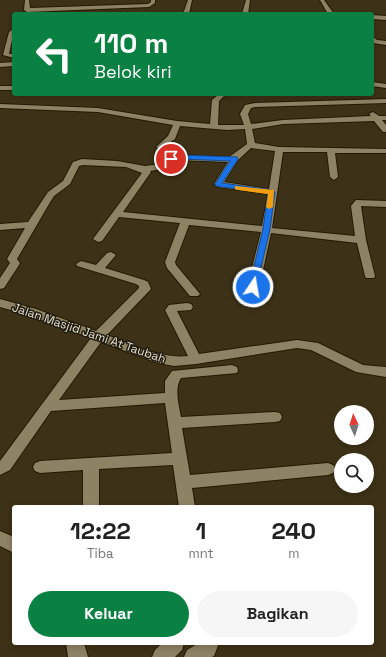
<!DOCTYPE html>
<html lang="id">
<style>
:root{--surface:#fff;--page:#f6f6f6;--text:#222;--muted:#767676;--accent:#0b8043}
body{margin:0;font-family:"Space Grotesk",sans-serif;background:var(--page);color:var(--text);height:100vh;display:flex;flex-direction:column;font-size:15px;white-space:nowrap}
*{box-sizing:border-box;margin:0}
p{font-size:13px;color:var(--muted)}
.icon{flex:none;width:22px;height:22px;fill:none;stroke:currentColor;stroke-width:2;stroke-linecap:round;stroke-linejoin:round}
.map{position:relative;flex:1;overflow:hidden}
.sheet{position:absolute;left:12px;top:505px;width:362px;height:140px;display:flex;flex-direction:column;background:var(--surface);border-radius:4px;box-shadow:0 2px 6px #0003}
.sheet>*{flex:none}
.banner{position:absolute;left:12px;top:12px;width:362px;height:84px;border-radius:4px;box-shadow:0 2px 6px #0003;background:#0b8043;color:#fff;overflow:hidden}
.needle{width:26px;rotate:356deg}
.tools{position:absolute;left:334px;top:405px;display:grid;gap:8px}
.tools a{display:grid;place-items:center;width:40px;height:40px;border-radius:50%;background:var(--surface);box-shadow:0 2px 6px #0003;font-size:20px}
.pin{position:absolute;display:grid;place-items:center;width:34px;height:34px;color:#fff;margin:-17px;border:2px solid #fff;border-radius:50%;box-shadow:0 1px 4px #0007}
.me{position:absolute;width:44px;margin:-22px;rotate:12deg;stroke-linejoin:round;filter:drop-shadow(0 0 3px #0008)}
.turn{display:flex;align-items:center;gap:14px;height:84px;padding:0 16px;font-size:18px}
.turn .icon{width:52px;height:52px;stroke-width:2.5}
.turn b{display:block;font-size:28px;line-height:34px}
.eta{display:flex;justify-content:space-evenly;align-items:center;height:68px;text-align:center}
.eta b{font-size:24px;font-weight:700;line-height:28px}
.cta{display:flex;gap:8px;margin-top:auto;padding:8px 16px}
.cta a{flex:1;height:46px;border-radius:24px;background:var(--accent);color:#fff;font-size:16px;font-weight:700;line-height:46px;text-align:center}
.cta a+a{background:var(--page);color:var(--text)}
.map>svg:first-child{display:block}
</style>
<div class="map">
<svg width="386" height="657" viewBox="0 0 386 657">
<rect width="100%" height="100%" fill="#3d3217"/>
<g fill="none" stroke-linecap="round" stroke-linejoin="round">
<g stroke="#241a00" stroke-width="2">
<g id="minor">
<path d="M25 0H29L30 8 148 4 151 2V0H155V3L149 7 27 12 24 10Z"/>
<path d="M188 0H192L189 14H183Z"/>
<path d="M246 0H250L248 14H242Z"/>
<path d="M320 0H324L334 14H328Z"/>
<path d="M372 15 386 16V20L372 19Z"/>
<path d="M12 30 14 31 9 54H14V58L3 55 9 32Z"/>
<path d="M372 36 377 40 386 41V45L373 43Z"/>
<path d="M14 62V66L0 67V63Z"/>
<path d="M372 82 386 84V88L372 86Z"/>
<rect x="0" y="86" width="14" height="4"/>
<path d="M219 94H226L219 101 218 125H244L240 114 245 105 255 103 386 99V103L255 107 251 108 248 114 251 124 283 120 371 116 369 114 373 112 379 116H386V120H382L386 125V132H383L374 121 283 124 252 129 255 143 279 147 386 149V153H335L338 177 334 180 330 177 327 152H283L272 228 355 236 351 206 356 200 386 201V207L361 206 366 240 375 276 374 278H366L365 276 357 243 271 233 260 284V288L266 292 264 294C259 296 256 294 251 292L248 284 261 232 189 225 175 262 176 265 200 294 198 296H190L167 268 165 262 180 223 119 217 102 241 98 242 93 239 142 173 126 167 83 165 79 166 70 184 54 196 49 204 17 259 20 263 19 265 4 288 0 289V278L10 263 7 259 25 228 0 230V224L28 222 48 192 63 181 73 162 82 159 117 161 145 166 162 164 175 155 229 157 247 144 245 129 227 130 180 126 175 139 160 149 156 147 168 136 173 125 98 112 0 108V104L98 108 177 121 210 124 212 100ZM251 148 275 151 269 189 224 182 238 160ZM177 160 228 162 214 184 218 187 268 194 262 226 123 212 151 172 150 171 168 168Z"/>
<path d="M111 252 116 255 105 268 144 280 148 282 151 289 107 335C133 345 160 359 188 356L165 310 169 305 187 303 191 304 193 307 191 310 177 311 199 354 297 340 318 343 363 365 386 367V377L356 372 311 350 297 348 196 364 174 366 158 363 101 342 59 400 165 393V381L172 371 232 365 237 367 238 370 237 373 181 378C174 388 179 406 181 417L275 412 280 413 282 417 280 421 275 422 182 428 190 475 328 463 333 465 336 469 333 473 328 475 192 488 195 507H179L173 465 99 469V507H83V470L40 473 35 471 33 467 35 463 40 461 172 453 165 403 51 411 10 470 0 475V461L91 338 28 315 0 307V299L36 309 96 331 139 288V286L136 284 77 266 76 264 81 261 96 265 107 253Z"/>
<path d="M0 531 14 537V553L0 546Z"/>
<path d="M66 643H84L88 657H68Z"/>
<path d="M162 643H184L182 650 175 657H152L155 650Z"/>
<path d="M199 643H219L214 656 212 657H184L187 650Z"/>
</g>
</g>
<use href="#minor" fill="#8e8264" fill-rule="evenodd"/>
</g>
<path fill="#1a73e8" stroke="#114b97" d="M180 155 237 157 238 159 222 183 271 190 275 192 270 229 256 289H250L249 287 263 229 268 193 216 186 215 184 230 161 180 159 171 161 168 159Z"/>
<path fill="#f59e0b" d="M235 186 274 190 273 207 269 209 266 207 268 194 238 190 235 189Z"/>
<g text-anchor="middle" stroke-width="3" stroke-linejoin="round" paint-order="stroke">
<g font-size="12" fill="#e5dfcf" stroke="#1f1b0f">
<text transform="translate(89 333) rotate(19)" y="4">Jalan Masjid Jami At Taubah</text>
</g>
</g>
</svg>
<div class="tools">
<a><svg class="needle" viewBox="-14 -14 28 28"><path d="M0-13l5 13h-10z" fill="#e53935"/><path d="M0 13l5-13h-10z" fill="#767676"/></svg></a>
<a><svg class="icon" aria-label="search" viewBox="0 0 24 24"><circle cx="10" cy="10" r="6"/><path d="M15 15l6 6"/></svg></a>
</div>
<div class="pin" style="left:171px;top:159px;background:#d93025"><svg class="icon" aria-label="arrive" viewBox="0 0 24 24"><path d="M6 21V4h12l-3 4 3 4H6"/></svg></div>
<svg class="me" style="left:253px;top:287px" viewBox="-20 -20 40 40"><circle r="17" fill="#1a73e8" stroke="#fff" stroke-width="3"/><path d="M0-11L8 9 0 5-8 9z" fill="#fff"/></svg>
<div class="banner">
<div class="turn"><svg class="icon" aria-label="left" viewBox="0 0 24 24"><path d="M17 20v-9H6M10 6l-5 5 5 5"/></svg><div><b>110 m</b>Belok kiri</div></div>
</div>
<section class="sheet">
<div class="eta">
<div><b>12:22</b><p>Tiba</p></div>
<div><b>1</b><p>mnt</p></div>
<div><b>240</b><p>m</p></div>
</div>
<div class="cta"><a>Keluar</a><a>Bagikan</a></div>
</section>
</div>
